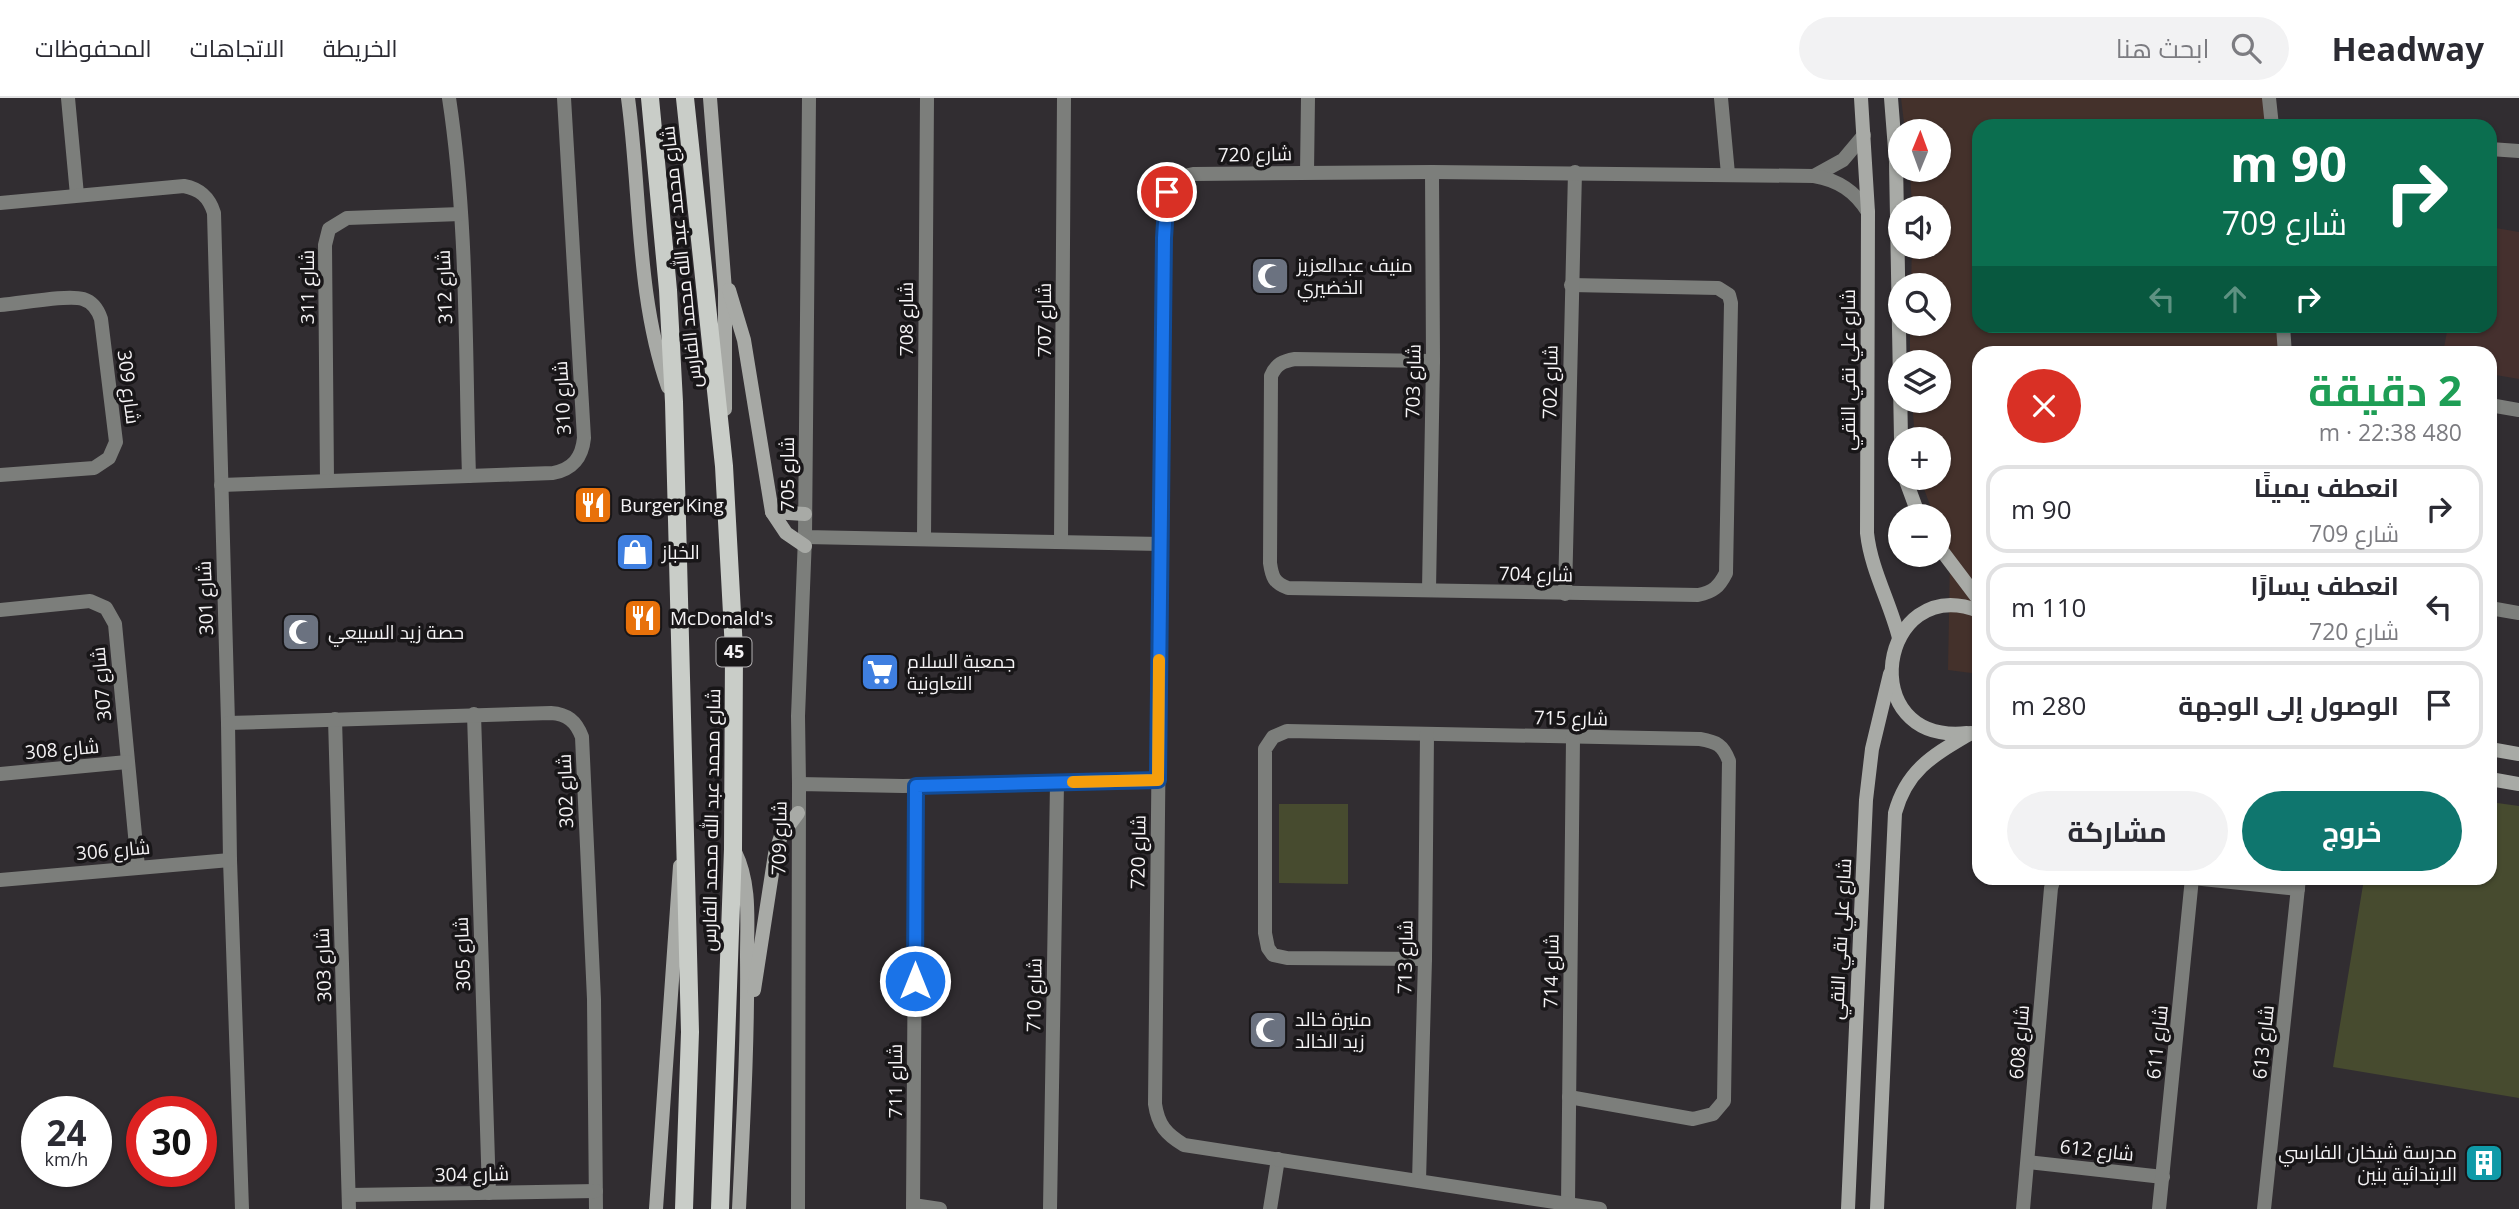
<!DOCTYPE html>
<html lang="ar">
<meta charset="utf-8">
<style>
:root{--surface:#fff;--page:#f2f2f3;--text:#2b2b33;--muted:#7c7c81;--line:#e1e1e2;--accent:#0f766e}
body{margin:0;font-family:"Open Sans",Cairo,sans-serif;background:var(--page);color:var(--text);direction:rtl;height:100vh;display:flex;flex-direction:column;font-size:26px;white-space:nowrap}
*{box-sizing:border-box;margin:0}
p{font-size:23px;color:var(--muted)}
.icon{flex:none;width:38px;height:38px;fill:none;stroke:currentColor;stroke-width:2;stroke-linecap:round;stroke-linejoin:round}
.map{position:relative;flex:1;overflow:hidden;direction:ltr}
.drawer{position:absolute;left:1972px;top:248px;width:525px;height:539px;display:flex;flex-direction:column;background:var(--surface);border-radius:21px;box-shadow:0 2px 5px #0004;direction:rtl}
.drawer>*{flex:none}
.top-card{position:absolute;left:1972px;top:21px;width:525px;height:214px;border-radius:21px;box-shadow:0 2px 5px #0004;direction:rtl;background:#0b6e4f;color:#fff;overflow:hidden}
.needle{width:46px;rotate:1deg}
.controls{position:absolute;left:1888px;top:21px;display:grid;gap:14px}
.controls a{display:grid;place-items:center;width:63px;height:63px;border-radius:50%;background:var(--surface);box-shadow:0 2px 5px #0004;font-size:35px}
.speed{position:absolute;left:21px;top:998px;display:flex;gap:14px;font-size:35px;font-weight:700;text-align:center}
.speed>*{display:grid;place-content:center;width:91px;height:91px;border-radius:50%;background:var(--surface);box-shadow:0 2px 5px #0004;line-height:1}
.speed small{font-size:18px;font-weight:400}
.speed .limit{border:10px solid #d22;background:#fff;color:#111}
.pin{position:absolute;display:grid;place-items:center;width:60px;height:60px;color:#fff;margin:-30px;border:4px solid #fff;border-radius:50%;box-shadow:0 2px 7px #0007}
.me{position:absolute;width:77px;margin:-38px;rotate:0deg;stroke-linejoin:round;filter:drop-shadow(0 0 5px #0008)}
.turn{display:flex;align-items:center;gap:24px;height:147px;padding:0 35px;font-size:32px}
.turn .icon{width:91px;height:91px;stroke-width:2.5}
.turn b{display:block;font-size:49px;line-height:60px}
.lanes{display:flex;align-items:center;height:66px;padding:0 35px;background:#0003;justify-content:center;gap:35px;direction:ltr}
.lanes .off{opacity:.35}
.round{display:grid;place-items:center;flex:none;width:74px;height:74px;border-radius:37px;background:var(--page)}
.headline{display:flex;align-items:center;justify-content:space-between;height:119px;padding:0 35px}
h1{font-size:42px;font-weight:700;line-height:52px;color:#1e9e55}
.primary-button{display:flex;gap:14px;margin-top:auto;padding:14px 35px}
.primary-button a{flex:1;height:80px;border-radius:42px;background:var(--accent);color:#fff;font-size:28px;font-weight:700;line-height:80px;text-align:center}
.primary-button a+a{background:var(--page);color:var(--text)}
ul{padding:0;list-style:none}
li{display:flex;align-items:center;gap:21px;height:88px;margin:0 14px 10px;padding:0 21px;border:4px solid var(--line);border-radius:21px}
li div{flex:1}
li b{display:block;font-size:26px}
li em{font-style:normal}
header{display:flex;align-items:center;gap:42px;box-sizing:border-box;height:98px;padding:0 35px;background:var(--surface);border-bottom:2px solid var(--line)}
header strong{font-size:33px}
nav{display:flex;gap:38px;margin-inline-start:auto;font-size:24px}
.search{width:490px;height:63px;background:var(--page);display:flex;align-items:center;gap:18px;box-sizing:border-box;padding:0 24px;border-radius:38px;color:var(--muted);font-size:26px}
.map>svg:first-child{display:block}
</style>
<header>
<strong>Headway</strong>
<div class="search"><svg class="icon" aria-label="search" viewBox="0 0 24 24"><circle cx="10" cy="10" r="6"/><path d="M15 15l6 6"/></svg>ابحث هنا</div>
<nav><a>الخريطة</a><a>الاتجاهات</a><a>المحفوظات</a></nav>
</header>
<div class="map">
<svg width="2519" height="1111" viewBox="0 0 2519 1111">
<rect width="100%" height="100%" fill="#312d31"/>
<path fill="#44312b" d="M1901 0H2269L2271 28H1979V228H2283L2285 255 1979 256V576L1948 572 1950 461 1939 431V418H1934L1920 380H1939V341H1915L1912 303H1939V264H1910V226H1939V187H1911L1912 149H1939V110H1912L1910 72H1939V33H1905Z"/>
<path fill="#45302e" d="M2490 129 2519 134V281L2490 276V256L2443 255 2448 228H2490Z"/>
<g fill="#474b2f">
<path d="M2490 704 2519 708V1000L2333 969 2364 781 2490 780Z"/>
<path d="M1279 706H1348V786L1279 785Z"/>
</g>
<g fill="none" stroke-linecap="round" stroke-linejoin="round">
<g stroke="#7c7e7b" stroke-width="14">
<path d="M68 0 77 97"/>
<path d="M449 0C468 124 465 253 469 378"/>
<path d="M809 0 805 439 1161 446"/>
<path d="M1721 0 1728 76"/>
<path d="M2269 0 2272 28"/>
<path d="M2490 51 2519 53"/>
<path d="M1307 74 1308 0"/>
<path d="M1814 78 1843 62 1864 37"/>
<path d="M0 105 184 88C200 91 209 99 214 115L228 625 230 762 242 1111"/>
<path d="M0 207C19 206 67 196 83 201 93 204 98 212 101 221L116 344 109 360 94 370 0 377"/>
<path d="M2283 228 2285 256"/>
<path d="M1433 263 1295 261C1283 263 1276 266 1271 278L1270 465C1272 479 1274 485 1288 490L1698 497C1713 494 1719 489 1726 475L1731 205 1729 197 1718 190 1571 187"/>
<path d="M2490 307 2519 312"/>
<path d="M327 383 325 147 329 131 347 120 461 116"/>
<path d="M221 387 553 375C573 371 582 360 584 340L564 0"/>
<path d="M924 441 927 0"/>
<path d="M1061 444 1064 0"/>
<path d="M1429 492 1433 263 1432 74"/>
<path d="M1565 496 1575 74"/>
<path d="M2490 510 2519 515"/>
<path d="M0 512 90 503 106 510 115 526 138 769"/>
<path d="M474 616 489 1095"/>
<path d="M335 621 349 1111"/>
<path d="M228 625 551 615C567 616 576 623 582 639L594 901 596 1111"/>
<path d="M0 676 127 664"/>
<path d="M799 686 798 618 805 439"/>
<path d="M2193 780 2298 791"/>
<path d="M0 782 230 762"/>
<path d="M1425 861 1287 860 1273 857 1268 850 1265 835V651L1273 639 1287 633 1700 641C1717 644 1723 647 1729 663L1724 1003 1713 1016 1693 1021 1569 999"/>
<path d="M2028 1064 2163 1079"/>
<path d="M1419 1083 1425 861 1427 636"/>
<path d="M349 1097 596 1093"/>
<path d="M1568 1106 1573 640"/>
<path d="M913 1107 940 1111"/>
<path d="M798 1111 799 686 903 688 1158 682"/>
<path d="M913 1111 916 688"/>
<path d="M1050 1111 1057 685"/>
<path d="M1270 1111 1278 1061"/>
<path d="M1600 1111 1184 1047C1166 1036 1158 1027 1155 1006L1164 140C1165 111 1158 82 1194 76L1432 74 1814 78C1838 82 1855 93 1868 114"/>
<path d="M2023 1111 2051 790 2054 780"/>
<path d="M2159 1111 2192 780"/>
<path d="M2264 1111 2299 780"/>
</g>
<g stroke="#a8aaa6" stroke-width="14">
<path d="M628 0C641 95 636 198 668 289"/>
<path d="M710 0 725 192V311"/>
<path d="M1861 0 1868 114 1867 435C1871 472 1890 504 1899 540"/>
<path d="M1891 0 1896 64 1901 341"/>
<path d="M729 192 744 242 772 414 786 435 805 448"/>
<path d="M1905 380 1919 418"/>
<path d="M772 414 805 416"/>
<path d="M1939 449 1979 502"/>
<path d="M1967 635C1852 647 1879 474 1979 513"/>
<path d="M2490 651 2519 656"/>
<path d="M2490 681 2519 686"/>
<path d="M735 754C751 786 747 824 747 859 748 943 743 1027 739 1111"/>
<path d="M754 892 775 756 781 738 798 715"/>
<path d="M656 1111 680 768"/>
<path d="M1848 1111 1866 702 1872 651 1890 576"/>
<path d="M1877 1111 1895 715C1907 671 1934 657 1971 635"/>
</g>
<g stroke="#c9cdc8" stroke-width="18">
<path d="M650 0 668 192 674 304 690 934 684 1111"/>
<path d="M685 0 724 368 734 552 733 751 720 1111"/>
</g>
</g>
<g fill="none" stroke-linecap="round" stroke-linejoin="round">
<g stroke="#114b97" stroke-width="18">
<path id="route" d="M915 883 916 688 1158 682 1164 140 1167 94"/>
</g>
<use href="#route" stroke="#1a73e8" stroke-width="12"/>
<path stroke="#f59e0b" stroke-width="12" d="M1073 684 1158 682 1159 562"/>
</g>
<defs>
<g id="mosque-square" transform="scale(2.0125)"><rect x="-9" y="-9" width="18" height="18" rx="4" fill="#6b7280" stroke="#181618"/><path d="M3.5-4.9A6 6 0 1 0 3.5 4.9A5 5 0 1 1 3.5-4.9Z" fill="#fff"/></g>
<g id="restaurant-square" transform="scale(2.0125)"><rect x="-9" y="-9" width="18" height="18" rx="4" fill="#e8710a" stroke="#181618"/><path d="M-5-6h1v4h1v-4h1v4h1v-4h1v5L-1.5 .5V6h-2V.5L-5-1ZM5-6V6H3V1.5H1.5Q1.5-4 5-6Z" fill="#fff"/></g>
<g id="shop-square" transform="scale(2.0125)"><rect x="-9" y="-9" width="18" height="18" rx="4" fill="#3f7fe0" stroke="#181618"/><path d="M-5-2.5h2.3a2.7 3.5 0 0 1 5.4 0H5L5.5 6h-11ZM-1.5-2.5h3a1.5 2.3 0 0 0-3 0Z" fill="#fff"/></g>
<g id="supermarket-square" transform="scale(2.0125)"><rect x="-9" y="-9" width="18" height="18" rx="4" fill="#3f7fe0" stroke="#181618"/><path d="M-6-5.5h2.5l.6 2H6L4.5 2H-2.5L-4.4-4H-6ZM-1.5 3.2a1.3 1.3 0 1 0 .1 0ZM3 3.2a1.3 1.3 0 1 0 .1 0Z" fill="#fff"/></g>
<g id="building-square" transform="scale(2.0125)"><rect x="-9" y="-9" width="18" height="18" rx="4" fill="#0f9aa8" stroke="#181618"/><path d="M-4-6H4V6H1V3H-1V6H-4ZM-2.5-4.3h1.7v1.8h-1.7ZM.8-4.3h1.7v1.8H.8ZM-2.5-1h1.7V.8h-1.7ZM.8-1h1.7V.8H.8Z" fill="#fff"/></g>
</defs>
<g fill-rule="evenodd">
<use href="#mosque-square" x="1270" y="178"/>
<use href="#restaurant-square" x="593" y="407"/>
<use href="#shop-square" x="635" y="454"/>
<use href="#restaurant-square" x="643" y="520"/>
<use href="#mosque-square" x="301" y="534"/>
<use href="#supermarket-square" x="880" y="574"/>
<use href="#mosque-square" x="1268" y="932"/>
<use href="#building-square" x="2484" y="1065"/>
</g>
<g text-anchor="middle" stroke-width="7" stroke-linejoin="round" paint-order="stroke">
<rect fill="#181618" stroke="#b3b1b3" stroke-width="2" x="716.5" y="539.5" width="35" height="29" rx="5"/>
<g font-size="18" font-weight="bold" fill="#f5f3f5">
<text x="734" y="560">45</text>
</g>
<g font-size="19" fill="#f5f3f5" stroke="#181618">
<text transform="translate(1255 56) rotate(-1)" y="7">شارع 720</text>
<text transform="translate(681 159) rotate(-96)" y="7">شارع محمد عبد الله محمد الفارس</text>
<text transform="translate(307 189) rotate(-90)" y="7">شارع 311</text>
<text transform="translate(444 189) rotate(-92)" y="7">شارع 312</text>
<text transform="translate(906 221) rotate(-90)" y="7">شارع 708</text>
<text transform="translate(1044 222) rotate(-90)" y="7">شارع 707</text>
<text transform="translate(1848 272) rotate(-90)" y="7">شارع علي نقي النقي</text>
<text transform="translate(1413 283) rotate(-89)" y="7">شارع 703</text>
<text transform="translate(1550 284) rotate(-89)" y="7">شارع 702</text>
<text transform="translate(129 289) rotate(83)" y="7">شارع 309</text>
<text transform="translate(562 300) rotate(-93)" y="7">شارع 310</text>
<text transform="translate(787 376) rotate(-90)" y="7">شارع 705</text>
<text transform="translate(1536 476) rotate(1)" y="7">شارع 704</text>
<text transform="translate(205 500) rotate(-92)" y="7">شارع 301</text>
<text transform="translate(101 586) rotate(-95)" y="7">شارع 307</text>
<text transform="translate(1571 620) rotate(1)" y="7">شارع 715</text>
<text transform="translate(62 651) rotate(-5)" y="7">شارع 308</text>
<text transform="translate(565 693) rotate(-92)" y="7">شارع 302</text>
<text transform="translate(711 722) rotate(-89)" y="7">شارع محمد عبد الله محمد الفارس</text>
<text transform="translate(779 740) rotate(-89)" y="7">شارع 709</text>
<text transform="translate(113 752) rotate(-5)" y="7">شارع 306</text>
<text transform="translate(1138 754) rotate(-89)" y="7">شارع 720</text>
<text transform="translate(1840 841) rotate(-87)" y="7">شارع علي نقي النقي</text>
<text transform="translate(462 856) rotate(-92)" y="7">شارع 305</text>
<text transform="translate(1405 859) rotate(-89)" y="7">شارع 713</text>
<text transform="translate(323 867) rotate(-92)" y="7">شارع 303</text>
<text transform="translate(1551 873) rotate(-89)" y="7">شارع 714</text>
<text transform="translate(1034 897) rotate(-89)" y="7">شارع 710</text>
<text transform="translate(2019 944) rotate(-85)" y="7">شارع 608</text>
<text transform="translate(2157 944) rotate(-84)" y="7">شارع 611</text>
<text transform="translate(2263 944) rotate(-84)" y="7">شارع 613</text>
<text transform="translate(895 983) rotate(-90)" y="7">شارع 711</text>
<text transform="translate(2097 1052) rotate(6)" y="7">شارع 612</text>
<text transform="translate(472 1076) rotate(-1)" y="7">شارع 304</text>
</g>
<g font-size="19" fill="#f5f3f5" stroke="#181618" text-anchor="start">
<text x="1297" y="174">منيف عبدالعزيز<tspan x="1297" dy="22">الخضيري</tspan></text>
<text x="620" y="414">Burger King</text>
<text x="662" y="461">الخباز</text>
<text x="670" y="527">McDonald's</text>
<text x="328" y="541">حصة زيد السبيعي</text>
<text x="907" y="570">جمعية السلام<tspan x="907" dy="22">التعاونية</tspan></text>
<text x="1295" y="928">منيرة خالد<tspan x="1295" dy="22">زيد الخالد</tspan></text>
<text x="2457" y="1061" text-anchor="end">مدرسة شيخان الفارسي<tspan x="2457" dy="22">الابتدائية بنين</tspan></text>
</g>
</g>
</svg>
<div class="controls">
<a><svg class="needle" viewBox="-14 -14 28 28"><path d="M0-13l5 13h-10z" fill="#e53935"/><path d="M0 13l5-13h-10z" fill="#7c7c81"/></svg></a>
<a><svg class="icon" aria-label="sound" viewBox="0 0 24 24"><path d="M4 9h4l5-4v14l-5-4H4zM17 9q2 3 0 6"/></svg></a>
<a><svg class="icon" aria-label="search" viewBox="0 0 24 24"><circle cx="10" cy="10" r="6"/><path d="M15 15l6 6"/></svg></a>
<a><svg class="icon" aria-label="layers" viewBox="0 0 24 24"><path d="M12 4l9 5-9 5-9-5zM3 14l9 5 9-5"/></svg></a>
<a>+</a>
<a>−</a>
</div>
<div class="speed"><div>24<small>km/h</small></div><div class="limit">30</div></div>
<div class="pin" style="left:1167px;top:94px;background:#d93025"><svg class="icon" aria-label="arrive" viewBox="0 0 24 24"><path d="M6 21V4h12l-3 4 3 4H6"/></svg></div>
<svg class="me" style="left:915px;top:883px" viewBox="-20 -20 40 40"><circle r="17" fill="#1a73e8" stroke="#fff" stroke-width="3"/><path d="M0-11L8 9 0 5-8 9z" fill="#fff"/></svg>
<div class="top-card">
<div class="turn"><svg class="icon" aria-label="right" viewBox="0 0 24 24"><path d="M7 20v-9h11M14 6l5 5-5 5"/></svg><div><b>90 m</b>شارع 709</div></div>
<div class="lanes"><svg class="icon off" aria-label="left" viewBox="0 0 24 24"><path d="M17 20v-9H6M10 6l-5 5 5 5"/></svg><svg class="icon off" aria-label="ahead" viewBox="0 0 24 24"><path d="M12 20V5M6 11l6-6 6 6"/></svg><svg class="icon" aria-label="right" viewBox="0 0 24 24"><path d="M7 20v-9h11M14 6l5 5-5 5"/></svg></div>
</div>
<section class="drawer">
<div class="headline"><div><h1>2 دقيقة</h1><p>480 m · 22:38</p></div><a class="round" style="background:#d93025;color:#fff"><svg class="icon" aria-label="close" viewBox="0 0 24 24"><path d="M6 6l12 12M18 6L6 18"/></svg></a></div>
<ul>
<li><svg class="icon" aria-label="right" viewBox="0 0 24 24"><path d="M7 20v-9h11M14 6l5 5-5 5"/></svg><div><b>انعطف يمينًا</b><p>شارع 709</p></div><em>90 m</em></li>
<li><svg class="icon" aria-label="left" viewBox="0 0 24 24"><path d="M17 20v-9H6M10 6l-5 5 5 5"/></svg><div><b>انعطف يسارًا</b><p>شارع 720</p></div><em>110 m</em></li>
<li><svg class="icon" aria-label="arrive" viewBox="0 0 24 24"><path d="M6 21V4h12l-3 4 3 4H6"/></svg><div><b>الوصول إلى الوجهة</b></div><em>280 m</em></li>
</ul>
<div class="primary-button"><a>خروج</a><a>مشاركة</a></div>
</section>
</div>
